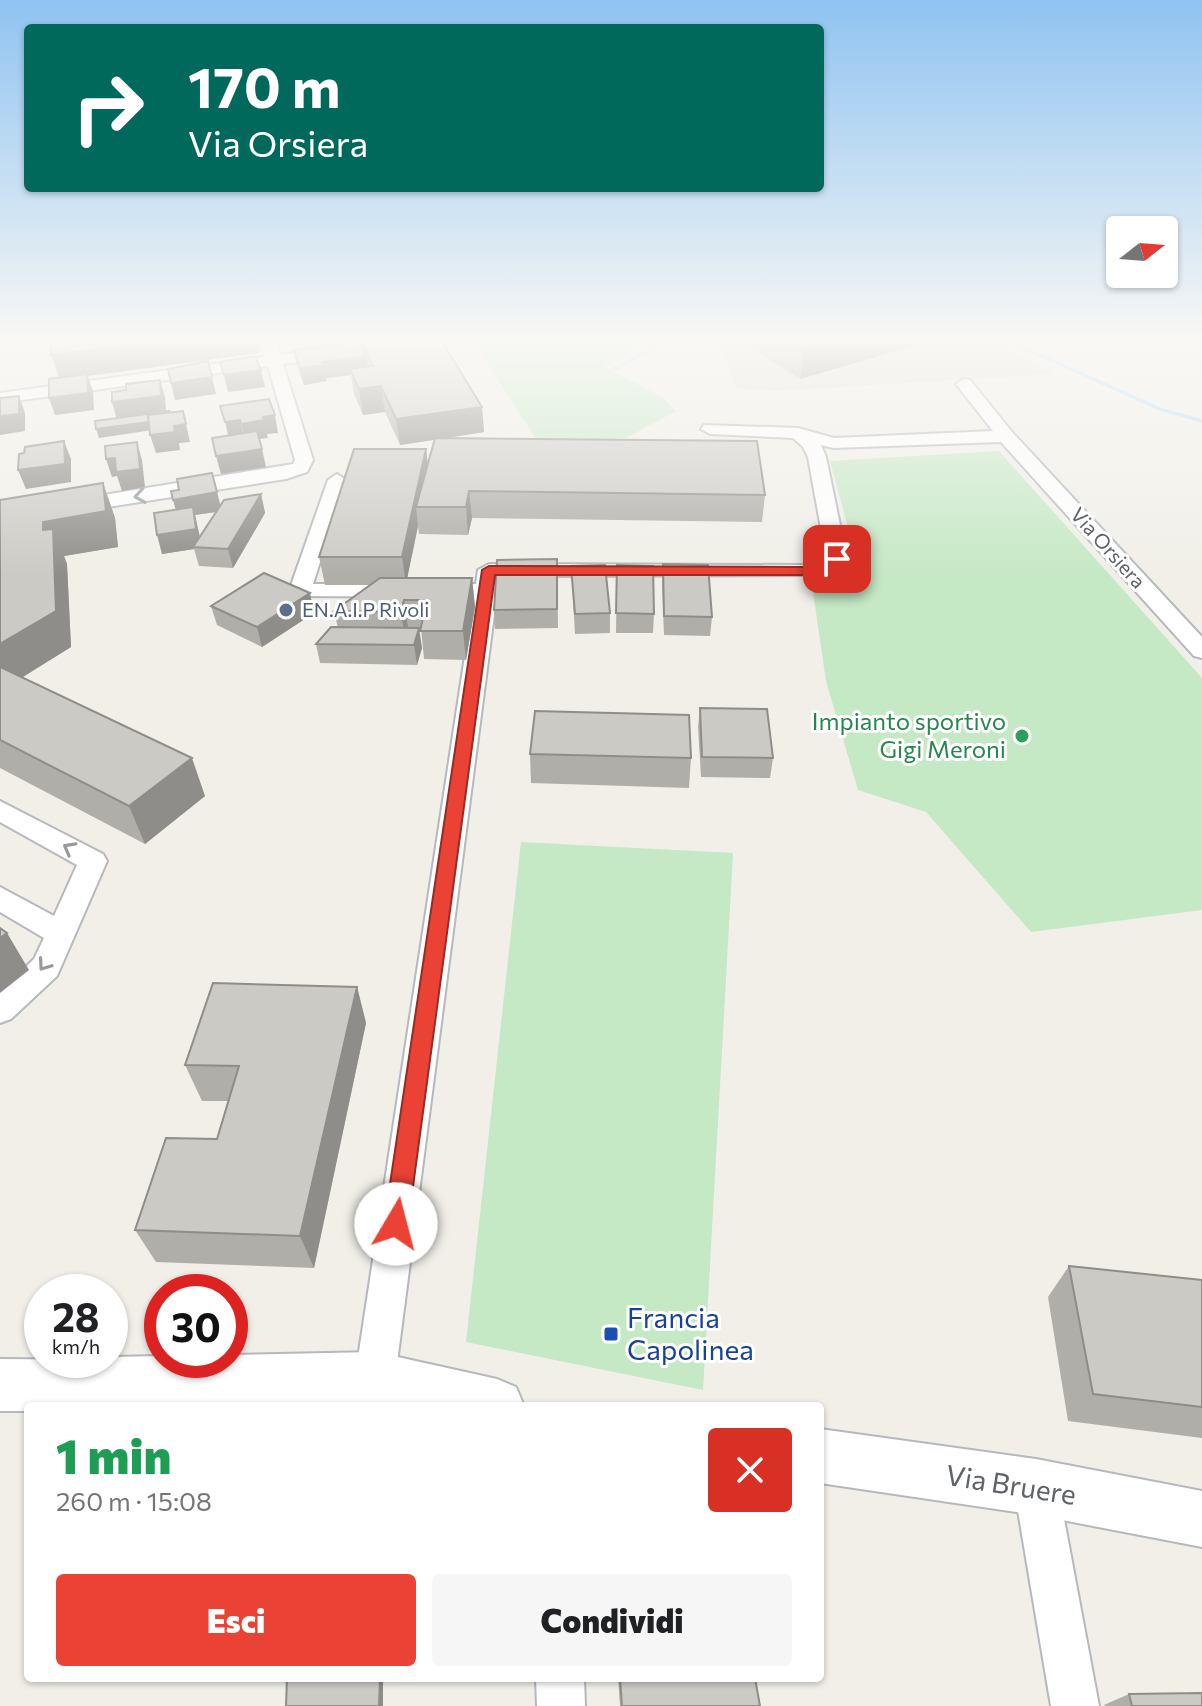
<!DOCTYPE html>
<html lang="it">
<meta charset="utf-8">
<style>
:root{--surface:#fff;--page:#f6f6f6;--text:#202124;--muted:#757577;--accent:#ea4335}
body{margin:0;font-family:Commissioner,sans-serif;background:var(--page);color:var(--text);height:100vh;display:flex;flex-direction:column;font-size:30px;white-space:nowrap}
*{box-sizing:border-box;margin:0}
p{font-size:26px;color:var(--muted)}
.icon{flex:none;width:44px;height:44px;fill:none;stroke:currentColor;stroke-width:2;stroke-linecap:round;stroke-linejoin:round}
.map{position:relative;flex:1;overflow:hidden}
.drawer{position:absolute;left:24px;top:1402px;width:800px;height:280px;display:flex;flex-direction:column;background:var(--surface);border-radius:8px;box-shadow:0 2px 6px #0004}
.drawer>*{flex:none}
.top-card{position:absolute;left:24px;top:24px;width:800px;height:168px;border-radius:8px;box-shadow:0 2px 6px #0004;background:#00695c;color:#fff;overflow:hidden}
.needle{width:52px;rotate:73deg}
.buttons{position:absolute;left:1106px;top:216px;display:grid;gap:16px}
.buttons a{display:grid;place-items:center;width:72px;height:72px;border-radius:8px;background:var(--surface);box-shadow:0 2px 6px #0004;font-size:40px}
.speed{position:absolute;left:24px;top:1274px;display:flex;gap:16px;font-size:40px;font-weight:700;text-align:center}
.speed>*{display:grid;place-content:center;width:104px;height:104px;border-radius:50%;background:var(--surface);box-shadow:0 2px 6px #0004;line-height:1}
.speed small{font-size:20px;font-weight:400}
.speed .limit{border:12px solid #d22;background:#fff;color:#111}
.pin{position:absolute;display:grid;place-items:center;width:68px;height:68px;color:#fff;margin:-34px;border-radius:16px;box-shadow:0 4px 12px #0006}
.me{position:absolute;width:88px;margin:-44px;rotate:8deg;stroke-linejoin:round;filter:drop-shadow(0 0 6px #0008)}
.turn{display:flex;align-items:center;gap:28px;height:168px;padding:0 32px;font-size:36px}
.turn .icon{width:104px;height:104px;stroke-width:2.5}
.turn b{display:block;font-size:56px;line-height:68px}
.round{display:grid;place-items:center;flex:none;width:84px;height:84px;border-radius:8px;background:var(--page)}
.summary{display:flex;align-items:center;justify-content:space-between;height:136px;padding:0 32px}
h1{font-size:48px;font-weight:800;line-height:60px;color:#1e9e55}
.cta{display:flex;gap:16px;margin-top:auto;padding:16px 32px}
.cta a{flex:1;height:92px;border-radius:8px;background:var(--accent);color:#fff;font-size:32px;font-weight:800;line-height:92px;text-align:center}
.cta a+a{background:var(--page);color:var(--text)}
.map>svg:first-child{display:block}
</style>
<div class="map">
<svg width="1202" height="1706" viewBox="0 0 1202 1706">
<rect width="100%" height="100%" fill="#f1efe8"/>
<path fill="#e1ded6" d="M717 338H992L1054 374 772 391 736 388Z"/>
<g fill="#c5e8c5">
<path d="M471 338H651L605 367 663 398 676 411 626 438 538 442Z"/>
<path d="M999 451 1202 678V910L1031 932 926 812 858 790 826 681 812 585 861 576 830 461Z"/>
<path d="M521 842 733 853 703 1390 466 1342Z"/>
</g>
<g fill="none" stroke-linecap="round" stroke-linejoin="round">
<g fill="#aadaff" fill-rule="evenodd">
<path d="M668 338H675L616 370 611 369Z"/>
<path d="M1005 338H1011L1017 343 1162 408 1202 419V423L1158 410 1013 345Z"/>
</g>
<g stroke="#b5b8bc" stroke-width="4">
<g id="minor">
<path d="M259 338H275L280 355 331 348 339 353 331 358 283 364 313 460 307 472 286 479 0 524V512L293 464 295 460 268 366 0 403V393L265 357Z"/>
<path d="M964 379 970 380 1012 432 1202 637V658L1194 656 1001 442 833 448 821 445 826 457 847 559 844 563 813 575 499 576 395 1378 389 1392 375 1398 361 1392 355 1378 474 597 292 596 289 591 328 480 337 474 346 480 313 584H476L478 570 489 564 803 565 826 556 808 457 803 447 793 438 710 434 701 429 704 425 798 428 834 438 993 431 956 384Z"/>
<path d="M0 801 103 854 107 861 57 976 11 1019 0 1023V991L34 959 44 938 0 912V887L54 916 77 865 0 822Z"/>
<path d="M1036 1465 1051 1472 1058 1487 1099 1706H1051L1014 1487 1021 1472Z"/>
<path d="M536 1678H584L585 1706H537Z"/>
</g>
</g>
<g stroke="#b5b8bc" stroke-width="4">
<g id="tertiary">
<path d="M375 1352 497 1379 516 1387 524 1406H28V1411H0V1359L110 1360V1357L162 1356V1360H230V1355Z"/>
<path d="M820 1429 1036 1459 1202 1491V1547L1036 1515 820 1483Z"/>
</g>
</g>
<use href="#minor" fill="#fff" fill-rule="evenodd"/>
<use href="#tertiary" fill="#fff" fill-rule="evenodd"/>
</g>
<g fill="#afaea9" fill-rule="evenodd">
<path d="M745 338H918L917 345 800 379 745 344Z"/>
<path d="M360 339 482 407 484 432 447 438 765 495 762 522 472 518 468 535 419 534 418 526 407 578H472L475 607 466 660 424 659 421 628H408L422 648 417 665 320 663 316 644 338 628 334 611 371 585H325L319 557 426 449 428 463 434 440 400 445 385 412 363 415 354 394 351 375 326 378 327 381 304 385 297 366 294 350 361 347Z"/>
<path d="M103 483 115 518 118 547 64 556 67 564 71 647 23 677 205 796 145 844 0 768V500Z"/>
<path d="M179 490 221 505 261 494 265 513 233 568 199 566 194 549 162 554 176 510ZM216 512 200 537 195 515Z"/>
<path d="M557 559 558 628 495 629 494 610Z"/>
<path d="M663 564 712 617 710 636 664 635 662 584Z"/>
<path d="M617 565 654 614 653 633H616Z"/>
<path d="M571 566 610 613V633L575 634Z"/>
<path d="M211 606 314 613 262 647 217 625Z"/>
<path d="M700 708 773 758 770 778 701 777 698 727Z"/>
<path d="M530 754 691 758 689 788 531 783Z"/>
<path d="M357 987 366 1023 314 1268 156 1262 135 1230 217 1139 228 1101H202L185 1065Z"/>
<path d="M1069 1266 1202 1280V1438L1068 1421 1048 1297Z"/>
<path d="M396 1678H434L399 1682Z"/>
<path d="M618 1678H755L760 1706H620Z"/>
<path d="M1129 1694 1202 1706H1105L1104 1705Z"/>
</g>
<g fill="#8f8d8a">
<path d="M188 338H257L260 353 88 376 93 391 94 410 55 415 49 398 60 380 51 355Z"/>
<path d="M839 338H918L917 345 800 379 804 348Z"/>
<path d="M366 356 368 373 350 369 351 375 326 378 327 381 304 385 300 368 322 362Z"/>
<path d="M208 361 216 394 175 400 171 383Z"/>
<path d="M261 370 265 387 228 392 224 375Z"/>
<path d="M160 380 165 397 166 413 117 420 112 402Z"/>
<path d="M381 386 385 412 363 415 359 389Z"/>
<path d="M19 396 25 413V431L0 435V416Z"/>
<path d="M482 407 484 432 400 445 396 419Z"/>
<path d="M183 411 190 442 179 443 180 450 156 453 150 435 174 426Z"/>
<path d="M275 415 278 433 267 434 268 438 245 441 241 424 263 417Z"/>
<path d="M170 418 173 427 99 438 96 429Z"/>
<path d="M240 420 244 437 229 439 225 422Z"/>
<path d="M64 441 71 459V482L26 489 18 470Z"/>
<path d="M137 442 142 460 145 487 122 491 117 476 112 477 106 459Z"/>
<path d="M262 449 266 467 221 474 216 456Z"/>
<path d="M426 449 429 475 416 507 418 526 406 584 402 557Z"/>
<path d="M212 473 222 511 195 515 202 548 193 547 194 549 162 554 157 535 178 518 173 500Z"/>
<path d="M103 483 115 518 118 547 64 556 67 564 71 647 0 691V644L43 530V522Z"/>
<path d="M469 491 472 518 468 535 466 507Z"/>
<path d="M261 494 265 513 233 568 228 549Z"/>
<path d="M472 578 475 607 466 660 463 631Z"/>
<path d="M310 593 314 613 262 647 257 627Z"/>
<path d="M404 600 408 628 405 640 401 612Z"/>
<path d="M419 628 422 648 417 665 414 645Z"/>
<path d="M192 758 205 796 145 844 129 806Z"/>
<path d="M7 933 29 970 0 993V938Z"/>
<path d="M357 987 366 1023 314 1268 300 1236Z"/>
<path d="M380 1678H383V1706H379Z"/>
</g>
<g fill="#cccac5" stroke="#8f8d8a" stroke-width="2">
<path d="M51 338H188L51 355Z"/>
<path d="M372 338H440L482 407 396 419 381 386 359 389 350 369 373 366 360 339Z"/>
<path d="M788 338H839L804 348Z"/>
<path d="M359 341 366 356 322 362 324 365 300 368 294 350Z"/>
<path d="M255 356 261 370 224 375 220 362Z"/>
<path d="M208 361 212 377 171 383 168 369Z"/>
<path d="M87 374 88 393 49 398V379Z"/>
<path d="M160 380 161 396 112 402V392L126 390V384Z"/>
<path d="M19 396V414L0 416V398Z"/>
<path d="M269 399 275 415 263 417 264 420 241 424 240 420 225 422 220 406Z"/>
<path d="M169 411V412L148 415 149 422 96 429 95 421Z"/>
<path d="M183 411 186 424 174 426 175 432 150 435 148 415Z"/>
<path d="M257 431 262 449 216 456 212 438Z"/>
<path d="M435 438 757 441 765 495 469 491 466 507H416Z"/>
<path d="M64 441 65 464 18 470 19 454 24 453 25 447Z"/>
<path d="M137 442 140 469 116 472 115 458 106 459 105 446Z"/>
<path d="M354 449H426L402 557H319Z"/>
<path d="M212 473 217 492 173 500 171 491 179 490 177 479Z"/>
<path d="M103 483 106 511 43 522V530L53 529 56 611 0 644V500Z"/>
<path d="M261 494 228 549 193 547 224 500Z"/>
<path d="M193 507 196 529 157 535 154 513Z"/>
<path d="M557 559V609L494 610 497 560Z"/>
<path d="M663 564 708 565 712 617 664 616Z"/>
<path d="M605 565 610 613 575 614 571 566Z"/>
<path d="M617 565 653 566 654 614 616 613Z"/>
<path d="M264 573 310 593 257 627 211 606Z"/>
<path d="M380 578H472L463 631H420L427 600H404L401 612 334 611Z"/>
<path d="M331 627 419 628 414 645 316 644Z"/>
<path d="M0 667 192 758 129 806 0 740Z"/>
<path d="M700 708 767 709 773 758 702 757Z"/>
<path d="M535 711 689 715 691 758 530 754Z"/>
<path d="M0 928 7 933 0 938Z"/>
<path d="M213 983 357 987 300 1236 135 1230 166 1138 217 1139 239 1066 185 1065Z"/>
<path d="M1069 1266 1202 1280V1407L1093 1394Z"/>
<path d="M287 1678H380L379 1706H286Z"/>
<path d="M620 1678H755L760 1706H622Z"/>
<path d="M1202 1693V1706H1132L1129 1694Z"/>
</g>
<defs><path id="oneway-chevron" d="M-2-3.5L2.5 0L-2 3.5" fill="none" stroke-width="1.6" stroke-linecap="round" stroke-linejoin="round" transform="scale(2)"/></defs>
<g stroke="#979a9d">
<use href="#oneway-chevron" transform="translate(140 496) rotate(171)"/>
<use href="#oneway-chevron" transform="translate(69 848) rotate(-151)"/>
<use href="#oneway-chevron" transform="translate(44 965) rotate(125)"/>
</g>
<linearGradient id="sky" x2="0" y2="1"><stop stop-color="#8fc3f1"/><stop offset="0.59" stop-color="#f9f8f5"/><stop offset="1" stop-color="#f9f8f5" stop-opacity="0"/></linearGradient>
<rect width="1202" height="577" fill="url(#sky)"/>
<path fill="#ea4335" stroke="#982c22" stroke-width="2" d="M832 557 843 559 806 575H495L408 1224 405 1232 396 1236 388 1232 384 1224 482 570 489 566 804 567Z"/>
<circle fill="#5c6f8a" stroke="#fff" stroke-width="3" cx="286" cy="610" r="8"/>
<circle fill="#2e9e5b" stroke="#fff" stroke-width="3" cx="1022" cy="736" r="8"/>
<rect fill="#1a4fb4" stroke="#fff" stroke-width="3" x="603" y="1326" width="16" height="16" rx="4"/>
<g text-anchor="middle" stroke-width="6" stroke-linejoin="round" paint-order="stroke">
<g font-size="20" fill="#5f6368" stroke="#fff">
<text transform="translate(1108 548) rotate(48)" y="7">Via Orsiera</text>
</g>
<g font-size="20" fill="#4e5e75" stroke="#fff" text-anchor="start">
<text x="302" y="617">EN.A.I.P Rivoli</text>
</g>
<g font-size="24" fill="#27864d" stroke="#fff" text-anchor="end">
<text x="1006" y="730">Impianto sportivo<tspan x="1006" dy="28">Gigi Meroni</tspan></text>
</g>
<g font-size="28" fill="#164399" stroke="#fff" text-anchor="start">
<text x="627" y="1328">Francia<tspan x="627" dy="32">Capolinea</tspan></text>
</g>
<g font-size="28" fill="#5f6368" stroke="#fff">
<text transform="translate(1011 1485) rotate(9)" y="10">Via Bruere</text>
</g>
</g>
</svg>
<div class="buttons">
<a><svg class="needle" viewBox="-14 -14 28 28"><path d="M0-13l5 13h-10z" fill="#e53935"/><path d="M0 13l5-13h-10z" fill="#757577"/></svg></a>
</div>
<div class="speed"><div>28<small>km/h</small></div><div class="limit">30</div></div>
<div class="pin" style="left:837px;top:559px;background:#d93025"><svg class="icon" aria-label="arrive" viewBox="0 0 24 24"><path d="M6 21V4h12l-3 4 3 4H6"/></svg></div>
<svg class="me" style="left:396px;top:1224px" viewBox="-20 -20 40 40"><circle r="19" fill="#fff"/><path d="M0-13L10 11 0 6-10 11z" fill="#ea4335"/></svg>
<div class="top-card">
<div class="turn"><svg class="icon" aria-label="right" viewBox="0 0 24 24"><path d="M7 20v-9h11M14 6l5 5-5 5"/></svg><div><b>170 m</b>Via Orsiera</div></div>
</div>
<section class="drawer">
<div class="summary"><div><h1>1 min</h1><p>260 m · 15:08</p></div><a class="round" style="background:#d93025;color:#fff"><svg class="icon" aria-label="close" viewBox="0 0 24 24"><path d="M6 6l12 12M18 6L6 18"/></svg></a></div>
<div class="cta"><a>Esci</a><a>Condividi</a></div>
</section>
</div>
